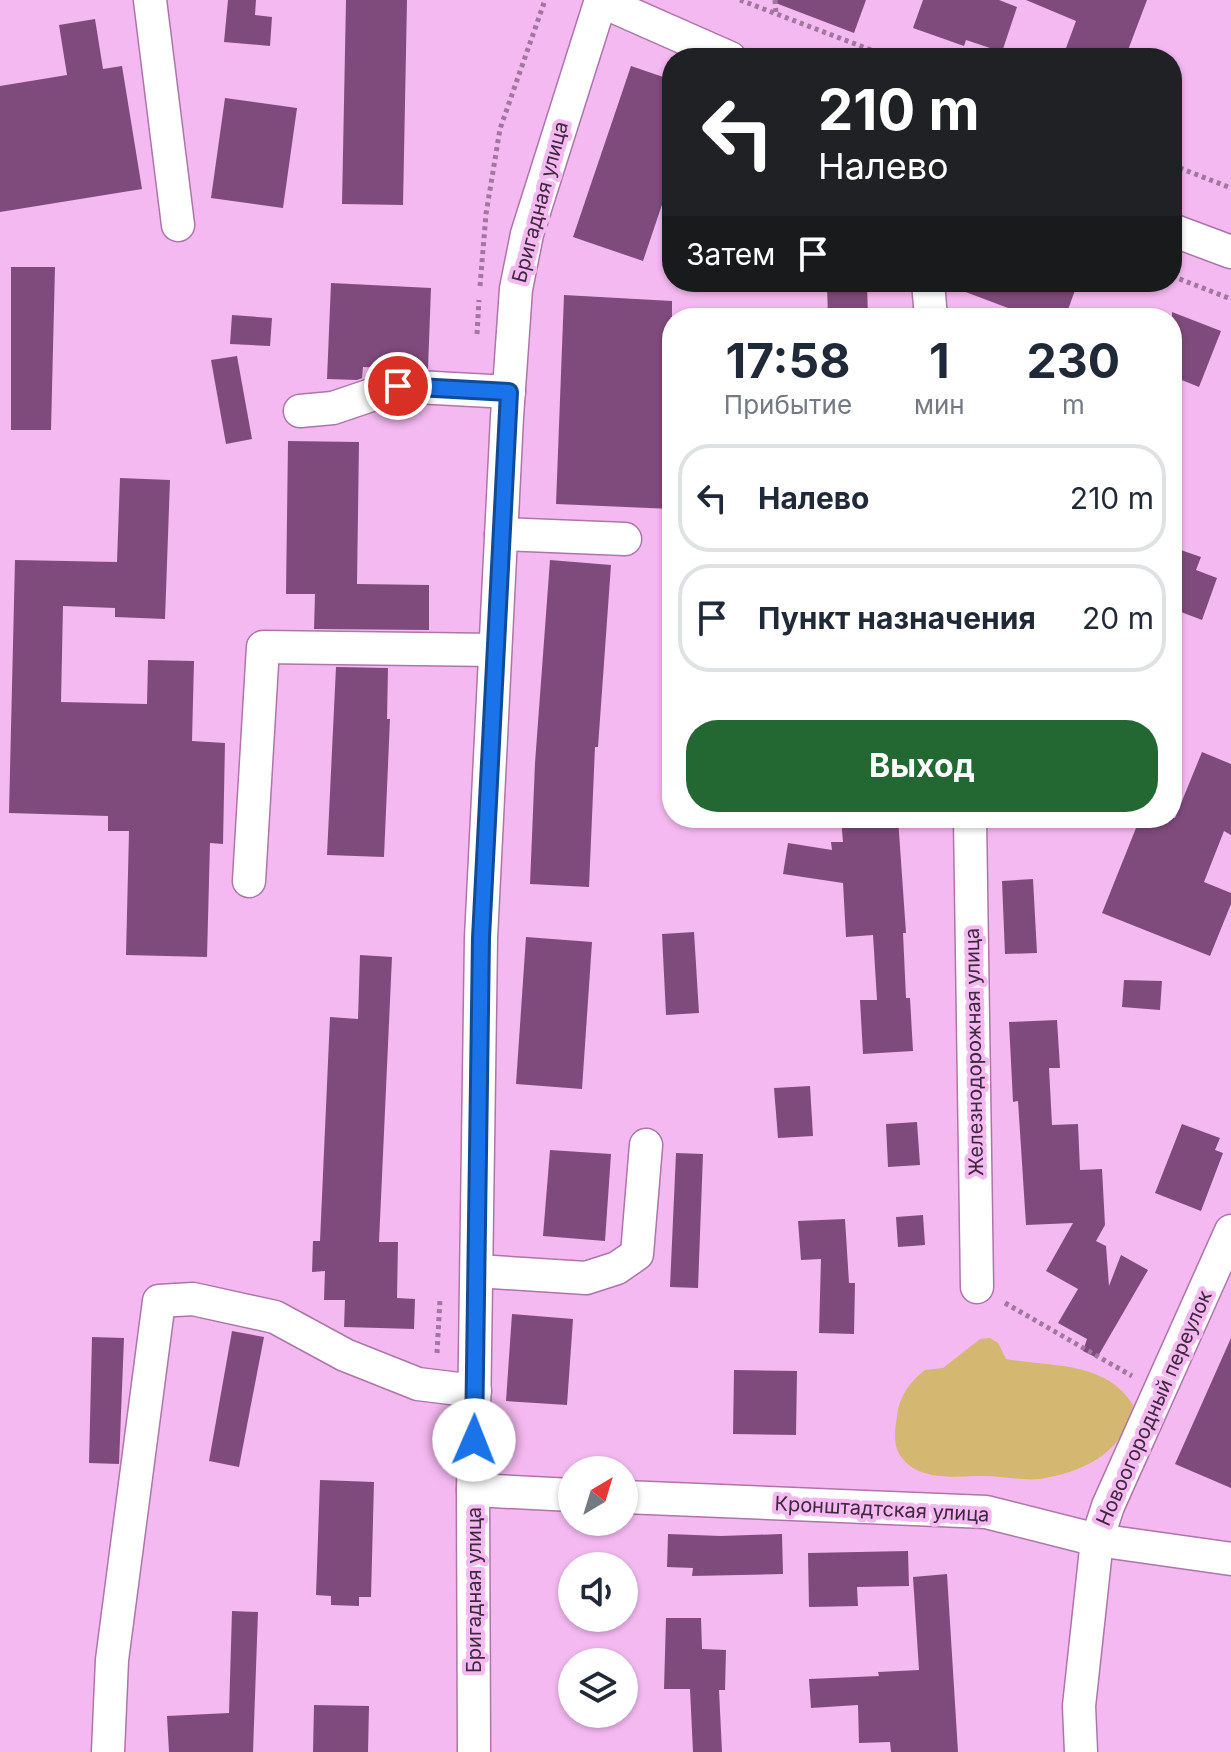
<!DOCTYPE html>
<html lang="ru">
<meta charset="utf-8">
<style>
:root{--surface:#fff;--page:#f6f6f7;--text:#1f2937;--muted:#747a83;--line:#e0e1e3;--accent:#236833}
body{margin:0;font-family:Inter,sans-serif;background:var(--page);color:var(--text);height:100vh;display:flex;flex-direction:column;font-size:30px;white-space:nowrap}
*{box-sizing:border-box;margin:0}
p{font-size:26px;color:var(--muted)}
.icon{flex:none;width:44px;height:44px;fill:none;stroke:currentColor;stroke-width:2;stroke-linecap:round;stroke-linejoin:round}
.map{position:relative;flex:1;overflow:hidden}
.panel{position:absolute;left:662px;top:308px;width:520px;height:520px;display:flex;flex-direction:column;background:var(--surface);border-radius:32px;box-shadow:0 2px 6px #0004}
.panel>*{flex:none}
.top-card{position:absolute;left:662px;top:48px;width:520px;height:244px;border-radius:32px;box-shadow:0 2px 6px #0004;background:#202124;color:#fff;overflow:hidden}
.needle{width:52px;rotate:38deg}
.controls{position:absolute;left:558px;top:1456px;display:grid;gap:16px}
.controls a{display:grid;place-items:center;width:80px;height:80px;border-radius:50%;background:var(--surface);box-shadow:0 2px 6px #0004;font-size:40px}
.pin{position:absolute;display:grid;place-items:center;width:68px;height:68px;color:#fff;margin:-34px;border:4px solid #fff;border-radius:50%;box-shadow:0 2px 8px #0007}
.me{position:absolute;width:88px;margin:-44px;rotate:1deg;stroke-linejoin:round;filter:drop-shadow(0 0 6px #0008)}
.turn{display:flex;align-items:center;gap:28px;height:168px;padding:0 24px;font-size:36px}
.turn .icon{width:104px;height:104px;stroke-width:2.5}
.turn b{display:block;font-size:56px;line-height:68px}
.then{display:flex;align-items:center;height:76px;padding:0 24px;background:#0003;gap:16px;font-size:30px}
.eta{display:flex;justify-content:space-evenly;align-items:center;height:136px;text-align:center}
.eta b{font-size:48px;font-weight:700;line-height:56px}
.primary-button{display:flex;gap:16px;margin-top:auto;padding:16px 24px}
.primary-button a{flex:1;height:92px;border-radius:32px;background:var(--accent);color:#fff;font-size:32px;font-weight:700;line-height:92px;text-align:center}
ul{padding:0;list-style:none}
li{display:flex;align-items:center;gap:24px;height:108px;margin:0 16px 12px;padding:0 8px;border:4px solid var(--line);border-radius:32px}
li div{flex:1}
li b{display:block;font-size:30px}
li em{font-style:normal}
.map>svg:first-child{display:block}
</style>
<div class="map">
<svg width="1231" height="1752" viewBox="0 0 1231 1752">
<rect width="100%" height="100%" fill="#f5b9f2"/>
<path fill="#d4b872" d="M990 1338 998 1343 1006 1359C1051 1367 1106 1361 1133 1405 1125 1450 1089 1470 1045 1478 1027 1482 1003 1476 983 1476 957 1476 921 1482 902 1458 892 1446 895 1430 897 1416 899 1397 910 1381 925 1370L943 1368 980 1339Z"/>
<g fill="#7f4b7d">
<path d="M228 0H256L255 15 272 17 270 46 224 42Z"/>
<path d="M346 0H407L403 205 342 204Z"/>
<path d="M774 0H866L854 33 773 2Z"/>
<path d="M923 0H999L1017 7 1002 52 966 40 964 46 913 28Z"/>
<path d="M1026 0H1147L1125 58H1090L1066 48 1076 21Z"/>
<path d="M95 19 103 69 122 66 142 189 0 212V86L67 75 59 25Z"/>
<path d="M631 66 672 80V175L643 261 573 237Z"/>
<path d="M225 98 297 108 283 208 211 198Z"/>
<path d="M11 267H55L51 430H11Z"/>
<path d="M947 282H1078L1065 318H1035L947 285Z"/>
<path d="M331 283 431 288 428 369 363 367 362 378 357 380 327 379Z"/>
<path d="M867 284 868 318H828L827 286Z"/>
<path d="M564 295 672 301V509L556 504Z"/>
<path d="M1172 312 1221 331 1199 387 1172 376Z"/>
<path d="M232 315 272 318 270 346 230 344Z"/>
<path d="M237 356 252 439 226 444 211 360Z"/>
<path d="M288 441 359 442 357 584 429 585V630L314 629 315 594H286Z"/>
<path d="M120 478 170 480 165 619 115 617V608L63 606 61 702 147 704 148 660 194 661 192 741 225 743 223 844 210 843 207 957 126 955 129 831H108V816L9 813 15 560 117 562Z"/>
<path d="M1172 547 1201 557 1196 570 1217 578 1202 620 1181 612 1175 628 1172 627Z"/>
<path d="M550 560 611 565 598 747H595L589 887 530 884 535 763Z"/>
<path d="M336 667 388 668 387 719H390L384 857 327 855Z"/>
<path d="M1202 752 1231 764V835L1224 831 1204 882 1231 893V904L1210 956 1102 913 1140 818H1175Z"/>
<path d="M841 818H898L906 933H903L906 998H910L913 1051 863 1054 860 1000H877L873 935 846 937 843 883 783 874 788 843 832 850 831 842H843Z"/>
<path d="M1033 879 1037 953 1005 954 1002 881Z"/>
<path d="M694 932 699 1013 666 1015 662 934Z"/>
<path d="M526 937 592 942 582 1089 516 1084Z"/>
<path d="M360 955 392 957 379 1242H398L397 1298 415 1299 414 1329 344 1327 345 1300H324L325 1271 312 1272 313 1241H320L330 1017 358 1019Z"/>
<path d="M1124 980 1162 981 1160 1010 1122 1007Z"/>
<path d="M1057 1020 1060 1068H1049L1052 1125 1078 1124 1080 1170 1102 1169 1105 1225 1096 1241 1106 1246 1109 1286 1121 1255 1148 1270 1097 1358 1083 1351 1087 1339 1058 1323 1078 1289 1046 1271 1073 1223 1026 1225 1018 1101 1013 1102 1009 1022Z"/>
<path d="M810 1086 813 1136 778 1138 774 1088Z"/>
<path d="M917 1122 920 1165 888 1167 886 1124Z"/>
<path d="M1182 1124 1220 1138 1215 1150 1223 1153 1201 1211 1155 1193Z"/>
<path d="M550 1150 611 1154 605 1241 543 1236Z"/>
<path d="M676 1153 703 1154 698 1288 670 1287Z"/>
<path d="M923 1215 925 1245 898 1247 896 1217Z"/>
<path d="M845 1219 849 1283H855L854 1334 819 1333 821 1259 801 1260 798 1221Z"/>
<path d="M512 1314 573 1319 567 1405 506 1401Z"/>
<path d="M232 1331 264 1337 239 1467 209 1461Z"/>
<path d="M92 1337 124 1338 119 1464 89 1463Z"/>
<path d="M1231 1338V1488L1175 1464Z"/>
<path d="M734 1370 797 1371 796 1435 733 1434Z"/>
<path d="M320 1480 374 1482 371 1597H359V1606L331 1605V1596L316 1595Z"/>
<path d="M668 1534 721 1536 782 1534 783 1574 692 1576 693 1568 667 1567Z"/>
<path d="M908 1551 909 1586 857 1587 858 1606 809 1607 808 1553Z"/>
<path d="M947 1574 958 1752H891L890 1742 859 1743 858 1705 811 1708 809 1679 879 1676 878 1672 919 1670 913 1577Z"/>
<path d="M232 1611 258 1612 253 1752H169L167 1716 229 1713Z"/>
<path d="M666 1618H701L702 1649 726 1650 725 1690H719L722 1752H693L690 1689H664Z"/>
<path d="M314 1705 369 1706 368 1752H313Z"/>
</g>
<g fill="none" stroke-linecap="round" stroke-linejoin="round">
<g stroke="#ad75aa" stroke-width="35">
<g id="minor">
<path d="M150 0 178 225"/>
<path d="M601 1 730 58"/>
<path d="M1172 230 1231 252"/>
<path d="M928 282 931 318"/>
<path d="M300 411 333 408 398 386 509 392"/>
<path d="M501 534 625 539"/>
<path d="M970 818 977 1287"/>
<path d="M249 881 263 647 495 650"/>
<path d="M477 1271 586 1278 617 1268 637 1254 646 1145"/>
<path d="M473 1490 572 1495"/>
<path d="M624 1497 986 1512 1097 1540 1231 1559"/>
<path d="M108 1752 112 1660 159 1301 193 1299 275 1317 345 1355 418 1384 475 1391"/>
<path d="M474 1752 473 1490 481 938 507 417 516 289 527 234 601 0"/>
<path d="M1081 1752 1079 1706 1097 1540 1108 1506 1231 1231"/>
</g>
</g>
<g stroke="#a1769f" stroke-width="5" stroke-dasharray="4 4" stroke-linecap="butt">
<path d="M740 0 892 58"/>
<path d="M775 0 776 14"/>
<path d="M1172 165 1231 188"/>
<path d="M1172 276 1231 299"/>
<path d="M480 286 486 214 500 129 545 0"/>
<path d="M477 334 479 300"/>
<path d="M1005 1303 1132 1376"/>
<path d="M437 1353 440 1299"/>
</g>
<use href="#minor" stroke="#fff" stroke-width="32"/>
</g>
<g fill="none" stroke-linecap="round" stroke-linejoin="round">
<g stroke="#114b97" stroke-width="20">
<path id="route" d="M398 386 509 392 481 938 474 1440"/>
</g>
<use href="#route" stroke="#1a73e8" stroke-width="14"/>
</g>
<g text-anchor="middle" stroke-width="8" stroke-linejoin="round" paint-order="stroke">
<g font-size="20" fill="#3f283e" stroke="#f5b9f2">
<text transform="translate(540 202) rotate(-75)" y="7">Бригадная улица</text>
<text transform="translate(974 1052) rotate(-91)" y="7">Железнодорожная улица</text>
<text transform="translate(1154 1408) rotate(-66)" y="7">Новоогородный переулок</text>
<text transform="translate(882 1509) rotate(3)" y="7">Кронштадтская улица</text>
<text transform="translate(474 1590) rotate(-90)" y="7">Бригадная улица</text>
</g>
</g>
</svg>
<div class="controls">
<a><svg class="needle" viewBox="-14 -14 28 28"><path d="M0-13l5 13h-10z" fill="#e53935"/><path d="M0 13l5-13h-10z" fill="#747a83"/></svg></a>
<a><svg class="icon" aria-label="sound" viewBox="0 0 24 24"><path d="M4 9h4l5-4v14l-5-4H4zM17 9q2 3 0 6"/></svg></a>
<a><svg class="icon" aria-label="layers" viewBox="0 0 24 24"><path d="M12 4l9 5-9 5-9-5zM3 14l9 5 9-5"/></svg></a>
</div>
<div class="pin" style="left:398px;top:386px;background:#d93025"><svg class="icon" aria-label="arrive" viewBox="0 0 24 24"><path d="M6 21V4h12l-3 4 3 4H6"/></svg></div>
<svg class="me" style="left:474px;top:1440px" viewBox="-20 -20 40 40"><circle r="19" fill="#fff"/><path d="M0-13L10 11 0 6-10 11z" fill="#1a73e8"/></svg>
<div class="top-card">
<div class="turn"><svg class="icon" aria-label="left" viewBox="0 0 24 24"><path d="M17 20v-9H6M10 6l-5 5 5 5"/></svg><div><b>210 m</b>Налево</div></div>
<div class="then">Затем<svg class="icon" aria-label="arrive" viewBox="0 0 24 24"><path d="M6 21V4h12l-3 4 3 4H6"/></svg></div>
</div>
<section class="panel">
<div class="eta">
<div><b>17:58</b><p>Прибытие</p></div>
<div><b>1</b><p>мин</p></div>
<div><b>230</b><p>m</p></div>
</div>
<ul>
<li><svg class="icon" aria-label="left" viewBox="0 0 24 24"><path d="M17 20v-9H6M10 6l-5 5 5 5"/></svg><div><b>Налево</b></div><em>210 m</em></li>
<li><svg class="icon" aria-label="arrive" viewBox="0 0 24 24"><path d="M6 21V4h12l-3 4 3 4H6"/></svg><div><b>Пункт назначения</b></div><em>20 m</em></li>
</ul>
<div class="primary-button"><a>Выход</a></div>
</section>
</div>
